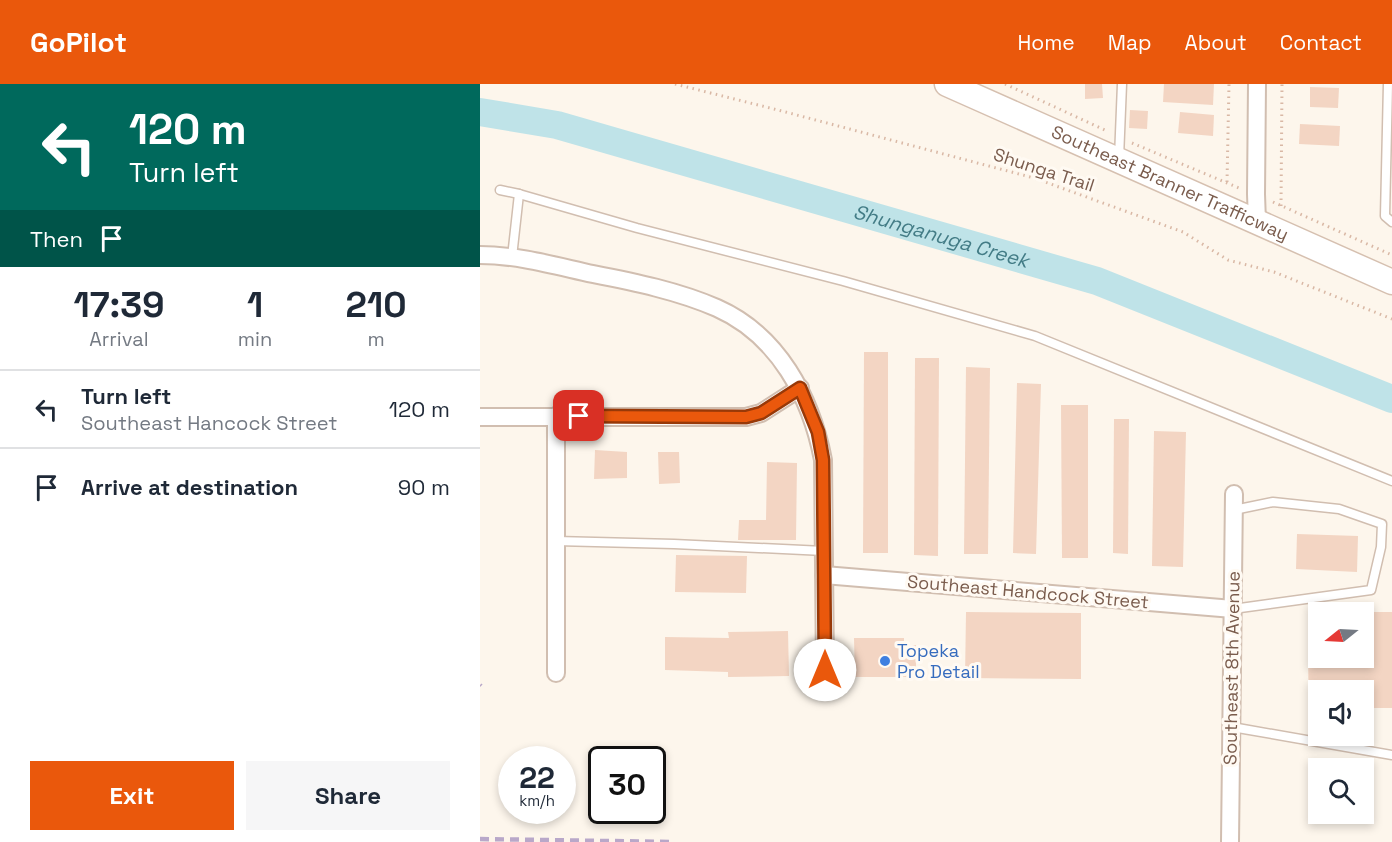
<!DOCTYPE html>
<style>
:root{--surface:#fff;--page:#f6f6f7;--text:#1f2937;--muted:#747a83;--line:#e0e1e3;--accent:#ea580c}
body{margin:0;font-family:"Space Grotesk",sans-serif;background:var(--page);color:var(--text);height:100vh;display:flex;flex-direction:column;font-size:22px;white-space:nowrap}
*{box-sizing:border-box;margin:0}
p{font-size:20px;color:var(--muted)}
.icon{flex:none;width:33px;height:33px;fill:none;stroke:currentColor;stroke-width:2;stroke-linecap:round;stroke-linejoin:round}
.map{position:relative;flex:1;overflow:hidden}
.panel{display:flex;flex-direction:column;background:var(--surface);width:480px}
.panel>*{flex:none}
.hud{background:#00695c;color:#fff;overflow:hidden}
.needle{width:39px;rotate:252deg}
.fabs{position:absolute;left:828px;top:518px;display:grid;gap:12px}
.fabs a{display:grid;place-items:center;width:66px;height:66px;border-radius:0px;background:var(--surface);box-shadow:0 3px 9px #0003;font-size:30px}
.speed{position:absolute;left:18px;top:662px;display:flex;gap:12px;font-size:30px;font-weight:700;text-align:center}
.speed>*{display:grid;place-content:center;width:78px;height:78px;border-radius:50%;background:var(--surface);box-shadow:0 3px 9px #0003;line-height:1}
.speed small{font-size:15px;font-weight:400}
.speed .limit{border:3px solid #111;border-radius:9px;background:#fff;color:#111}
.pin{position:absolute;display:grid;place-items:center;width:51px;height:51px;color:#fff;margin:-26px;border-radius:12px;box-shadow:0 3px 9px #0006}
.me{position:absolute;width:66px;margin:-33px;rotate:0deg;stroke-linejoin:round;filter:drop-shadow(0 0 4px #0008)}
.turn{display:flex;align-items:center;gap:21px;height:126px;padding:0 30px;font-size:27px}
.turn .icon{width:78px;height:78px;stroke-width:2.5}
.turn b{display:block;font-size:42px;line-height:51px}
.then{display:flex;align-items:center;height:57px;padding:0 30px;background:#0003;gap:12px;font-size:22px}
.eta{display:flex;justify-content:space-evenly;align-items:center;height:102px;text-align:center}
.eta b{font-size:36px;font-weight:600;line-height:42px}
.primary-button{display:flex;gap:12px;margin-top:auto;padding:12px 30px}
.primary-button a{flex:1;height:69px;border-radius:0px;background:var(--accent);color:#fff;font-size:24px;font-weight:600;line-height:69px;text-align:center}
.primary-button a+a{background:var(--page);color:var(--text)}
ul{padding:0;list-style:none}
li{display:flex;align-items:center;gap:18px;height:78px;padding:0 30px;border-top:2px solid var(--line)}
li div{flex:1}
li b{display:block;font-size:22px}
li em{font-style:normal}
header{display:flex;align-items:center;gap:36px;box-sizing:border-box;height:84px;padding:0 30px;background:var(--accent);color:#fff}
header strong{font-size:28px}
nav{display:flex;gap:33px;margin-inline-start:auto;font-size:21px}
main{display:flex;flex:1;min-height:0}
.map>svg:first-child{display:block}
</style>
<header>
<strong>GoPilot</strong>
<nav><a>Home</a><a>Map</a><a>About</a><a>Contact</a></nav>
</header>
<main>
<section class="panel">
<div class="hud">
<div class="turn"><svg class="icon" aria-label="left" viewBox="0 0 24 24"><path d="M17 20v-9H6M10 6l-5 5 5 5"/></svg><div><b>120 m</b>Turn left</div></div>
<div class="then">Then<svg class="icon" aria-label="arrive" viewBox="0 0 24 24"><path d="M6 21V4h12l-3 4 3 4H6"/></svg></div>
</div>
<div class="eta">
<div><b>17:39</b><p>Arrival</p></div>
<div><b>1</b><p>min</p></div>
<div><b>210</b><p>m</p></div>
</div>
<ul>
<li><svg class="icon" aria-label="left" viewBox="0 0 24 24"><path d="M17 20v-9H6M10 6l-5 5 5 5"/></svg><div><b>Turn left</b><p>Southeast Hancock Street</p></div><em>120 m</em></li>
<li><svg class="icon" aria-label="arrive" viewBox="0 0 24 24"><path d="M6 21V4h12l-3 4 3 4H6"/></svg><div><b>Arrive at destination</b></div><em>90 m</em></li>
</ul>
<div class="primary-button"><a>Exit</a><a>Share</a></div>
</section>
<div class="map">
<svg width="912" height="758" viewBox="0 0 912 758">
<rect width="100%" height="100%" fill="#fdf6ec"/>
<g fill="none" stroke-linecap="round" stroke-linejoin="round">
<path stroke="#bfe3e8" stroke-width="28" id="s1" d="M0 28 77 41 617 197 912 315"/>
</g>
<g fill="#f3d5c3">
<path d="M605 0H622L623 14 605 15Z"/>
<path d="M684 0H734L733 21 683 18Z"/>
<path d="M830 3 859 4 858 24 830 23Z"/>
<path d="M650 26 668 27 667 45 649 44Z"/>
<path d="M700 28 734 31 733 52 698 49Z"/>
<path d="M820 40 860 42 859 62 819 60Z"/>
<path d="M384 268H408V469H383Z"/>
<path d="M435 274H459L458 472 434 471Z"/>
<path d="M486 283 510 284 508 470H484Z"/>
<path d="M537 299 561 300 556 470 533 469Z"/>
<path d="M581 321H608V474H582Z"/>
<path d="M634 335H649L648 470 633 469Z"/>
<path d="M674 347 706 348 703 483 672 482Z"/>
<path d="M115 366 147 368V394L114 395Z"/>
<path d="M178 368H199L200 399 179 400Z"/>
<path d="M287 378 317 379 316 456H258L259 436H286Z"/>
<path d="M817 450 878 452 877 488 816 485Z"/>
<path d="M196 471 267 472 266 509 195 508Z"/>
<path d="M486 528 601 529V595L485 594Z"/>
<path d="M884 528H912V624H884V606H838V633H829L828 571H838V573H884Z"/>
<path d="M308 547 309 592 248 593V588L185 586V553L249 554 248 548Z"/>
<path d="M374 554H424V562L436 561V593H375Z"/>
</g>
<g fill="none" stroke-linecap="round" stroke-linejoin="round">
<g stroke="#d1beb0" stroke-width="11">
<g id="service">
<path d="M908 0 905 132 912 138"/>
<path d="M639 74 642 0"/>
<path d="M20 106 39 110 32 173"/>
<path d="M39 110 157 144 363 197 555 252 912 397"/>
<path d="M76 457 194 460 344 467"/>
<path d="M753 525 891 506 901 463 902 440 859 425 793 418 754 426"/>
<path d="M752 643 912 671"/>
</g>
</g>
<g stroke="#d1beb0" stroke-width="20">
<g id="minor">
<path d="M777 0 776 110 777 138"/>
<path d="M0 171C38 171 76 182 113 190 154 198 198 207 237 224 298 251 331 313 343 376L345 586"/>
<path d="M76 332V589"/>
<path d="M0 333H266L281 329 320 304"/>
<path d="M344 491 753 525"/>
<path d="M750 758 754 410"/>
</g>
</g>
<g stroke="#d6c0b0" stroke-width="27">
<g id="secondary">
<path id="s2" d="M467 0 912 198"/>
</g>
</g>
<g stroke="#d9b8a5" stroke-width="3" stroke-dasharray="1.5 4.5" stroke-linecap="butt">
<path d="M195 0 298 26 554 94 703 148 748 176 794 188 912 235"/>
<path d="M525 0 627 47"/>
<path d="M652 59 759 104"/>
<path d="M747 98 749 0"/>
<path d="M793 118 912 171"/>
<path d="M801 122 802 0"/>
</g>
<use href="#service" stroke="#fff" stroke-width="8"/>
<use href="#minor" stroke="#fff" stroke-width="16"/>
<use href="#secondary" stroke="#fff" stroke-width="24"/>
<g stroke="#b9a8c9" stroke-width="4.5" stroke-dasharray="9 6" stroke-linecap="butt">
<path d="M0 601 1 602"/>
<path d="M0 755 192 758"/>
</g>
</g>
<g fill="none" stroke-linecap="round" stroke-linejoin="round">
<g stroke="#983908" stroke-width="15">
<path id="route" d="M99 332 266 333 281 329 320 304 338 348 343 376 345 586"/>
</g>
<use href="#route" stroke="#ea580c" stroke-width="10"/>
</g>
<circle fill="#3f7fe0" stroke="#fffaf3" stroke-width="2" cx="405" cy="577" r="6"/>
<g text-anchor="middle" stroke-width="6" stroke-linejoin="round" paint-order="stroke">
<g font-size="18" fill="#7a5c4d" stroke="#fffaf3">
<text transform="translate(564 86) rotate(18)" y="6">Shunga Trail</text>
<text dy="6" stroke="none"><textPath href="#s2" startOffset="244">Southeast Branner Trafficway</textPath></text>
<text transform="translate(548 508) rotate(5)" y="6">Southeast Handcock Street</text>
<text transform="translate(752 584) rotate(-89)" y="6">Southeast 8th Avenue</text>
</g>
<g font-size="18" fill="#366cbe" stroke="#fffaf3" text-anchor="start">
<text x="417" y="573">Topeka<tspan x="417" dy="21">Pro Detail</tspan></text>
</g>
<g font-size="20" font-style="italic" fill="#437c86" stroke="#fffaf3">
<text dy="7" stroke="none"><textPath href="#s1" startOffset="478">Shunganuga Creek</textPath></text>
</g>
</g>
</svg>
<div class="fabs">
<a><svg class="needle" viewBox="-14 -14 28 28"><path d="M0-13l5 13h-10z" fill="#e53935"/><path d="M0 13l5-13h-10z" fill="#747a83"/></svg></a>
<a><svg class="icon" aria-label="sound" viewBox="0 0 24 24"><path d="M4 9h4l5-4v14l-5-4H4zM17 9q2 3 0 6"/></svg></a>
<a><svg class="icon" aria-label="search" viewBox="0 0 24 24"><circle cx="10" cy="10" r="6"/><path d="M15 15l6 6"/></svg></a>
</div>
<div class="speed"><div>22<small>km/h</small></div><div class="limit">30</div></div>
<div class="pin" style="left:99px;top:332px;background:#d93025"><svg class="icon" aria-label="arrive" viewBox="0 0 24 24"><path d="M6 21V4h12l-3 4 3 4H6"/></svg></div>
<svg class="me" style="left:345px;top:586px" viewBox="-20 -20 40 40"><circle r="19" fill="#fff"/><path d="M0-13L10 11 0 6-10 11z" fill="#ea580c"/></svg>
</div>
</main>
